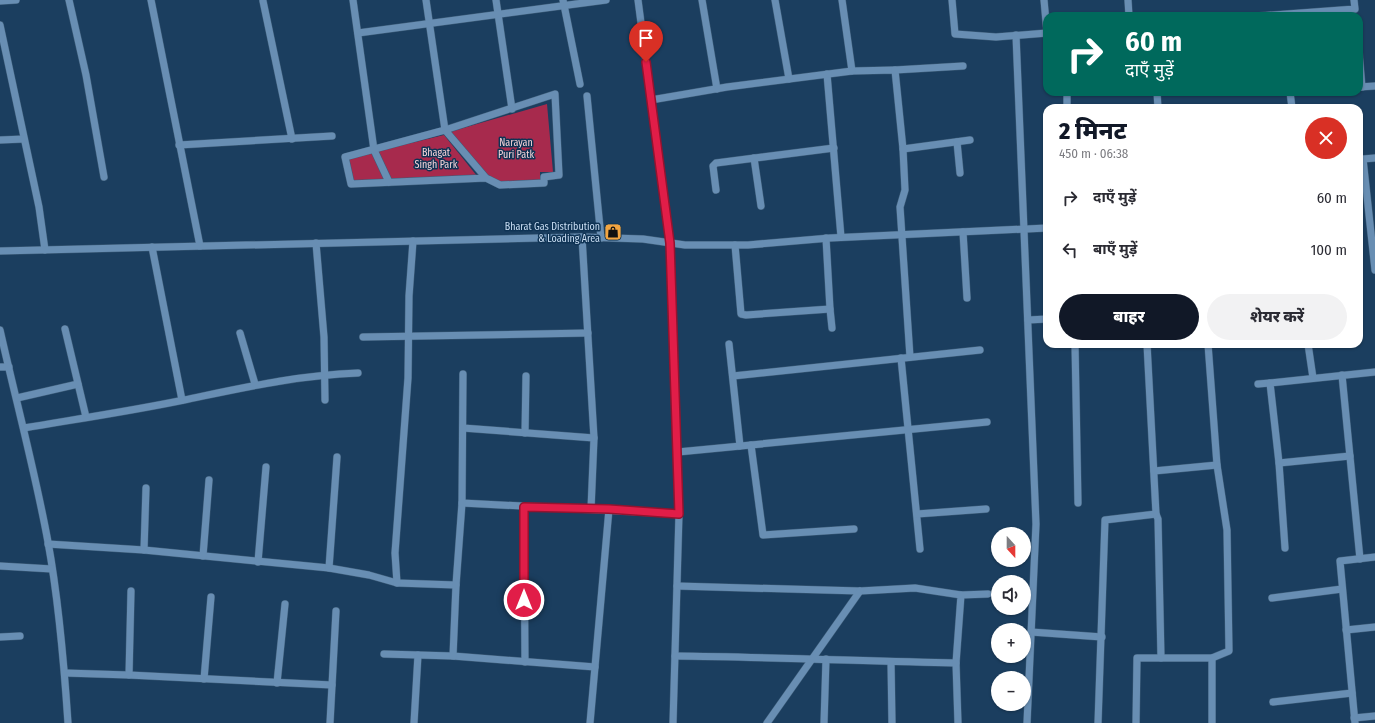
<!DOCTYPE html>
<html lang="hi">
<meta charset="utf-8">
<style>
:root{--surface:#fff;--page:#f2f2f3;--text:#2b2b33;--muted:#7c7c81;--accent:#111827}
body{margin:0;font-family:"Fira Sans Condensed","Noto Sans Devanagari",sans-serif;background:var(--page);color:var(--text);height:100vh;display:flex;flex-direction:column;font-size:15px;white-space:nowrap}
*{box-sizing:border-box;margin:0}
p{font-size:13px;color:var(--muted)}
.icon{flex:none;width:22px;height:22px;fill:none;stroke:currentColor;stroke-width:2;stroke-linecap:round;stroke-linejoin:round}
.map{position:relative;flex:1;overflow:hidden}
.panel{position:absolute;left:1043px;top:104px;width:320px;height:244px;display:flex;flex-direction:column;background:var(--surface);border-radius:12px;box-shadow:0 1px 3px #0004}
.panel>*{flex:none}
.banner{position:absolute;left:1043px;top:12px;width:320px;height:84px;border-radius:12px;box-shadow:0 1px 3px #0004;background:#00695c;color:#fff;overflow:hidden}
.needle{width:26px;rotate:159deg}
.buttons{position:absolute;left:991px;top:527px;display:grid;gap:8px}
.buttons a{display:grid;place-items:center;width:40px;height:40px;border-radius:50%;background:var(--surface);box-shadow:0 1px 3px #0004;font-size:20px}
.pin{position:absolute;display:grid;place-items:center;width:34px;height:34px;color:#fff;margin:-41px -17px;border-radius:50% 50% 50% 0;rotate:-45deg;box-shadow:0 0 4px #0007}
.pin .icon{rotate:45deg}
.me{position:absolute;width:44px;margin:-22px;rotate:0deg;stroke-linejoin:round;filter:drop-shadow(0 0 3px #0008)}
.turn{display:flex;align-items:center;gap:14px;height:84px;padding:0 16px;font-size:18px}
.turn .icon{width:52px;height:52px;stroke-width:2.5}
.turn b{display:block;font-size:28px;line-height:34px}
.round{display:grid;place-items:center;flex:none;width:42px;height:42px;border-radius:21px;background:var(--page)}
.summary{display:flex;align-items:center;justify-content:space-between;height:68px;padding:0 16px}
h1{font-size:24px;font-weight:800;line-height:30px;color:var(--accent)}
.primary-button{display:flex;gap:8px;margin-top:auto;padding:8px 16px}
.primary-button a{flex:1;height:46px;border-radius:24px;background:var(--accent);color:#fff;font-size:16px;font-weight:800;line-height:46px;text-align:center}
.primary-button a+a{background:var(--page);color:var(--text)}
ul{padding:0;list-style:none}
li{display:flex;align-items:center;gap:12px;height:52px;padding:0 16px}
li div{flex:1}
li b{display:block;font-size:15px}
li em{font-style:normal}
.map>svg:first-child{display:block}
</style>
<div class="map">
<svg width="1375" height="723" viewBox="0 0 1375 723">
<rect width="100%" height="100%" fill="#1b3e5f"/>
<g fill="#a72a4d">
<path d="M547 104 553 172H540V181L500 182 488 175 449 132Z"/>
<path d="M444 135 477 176 353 181 349 158Z"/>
</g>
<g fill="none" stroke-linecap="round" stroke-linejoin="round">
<g stroke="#3d5c78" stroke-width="8">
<g id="minor">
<path d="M69 0 86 75 104 177"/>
<path d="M151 0 200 246"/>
<path d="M353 0 374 150 389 182"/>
<path d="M426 0 445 130 486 178 500 185 544 183V177L559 175 555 94 445 130 345 157 351 184 486 178"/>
<path d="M496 0 512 109"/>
<path d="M563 0 580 84"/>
<path d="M638 0 670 243 679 514 673 723"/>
<path d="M702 0 717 89"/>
<path d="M775 0 789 79"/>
<path d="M842 0 852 71 895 70 903 149 970 140"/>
<path d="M952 0 955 34 996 37 1047 33"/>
<path d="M1044 0 1047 33"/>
<path d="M1128 0 1129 16"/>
<path d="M0 1 16 0"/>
<path d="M263 1 292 139"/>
<path d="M1259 16 1355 9 1354 0"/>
<path d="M0 25 39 207 45 250"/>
<path d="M358 33 606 0"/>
<path d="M1016 35 1036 524 1027 723"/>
<path d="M1359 52 1362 87"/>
<path d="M895 70 963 66"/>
<path d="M827 74 841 237"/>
<path d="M1359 87 1375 86"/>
<path d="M1067 92V108"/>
<path d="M1157 92 1158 108"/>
<path d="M1290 92 1292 108"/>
<path d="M587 96 601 238"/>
<path d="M651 100 727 87 852 71"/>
<path d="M0 140 24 139"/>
<path d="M957 142 960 173"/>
<path d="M179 145 332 136"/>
<path d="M903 149 905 190 900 207 910 357"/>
<path d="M754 158 761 206"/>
<path d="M1375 158 1363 159 1375 270"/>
<path d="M716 190 713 166 716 163 834 148"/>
<path d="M963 232 967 298"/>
<path d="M582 237 594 438 591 509"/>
<path d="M316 243 324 337 325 400"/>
<path d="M735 245 741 314 746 315 830 309 826 238"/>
<path d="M152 247 182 400"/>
<path d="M0 251 582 237 643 239 685 245H748L830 238 1047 228"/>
<path d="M830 309 832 328"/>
<path d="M1028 320 1047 319"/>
<path d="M65 329 86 417"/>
<path d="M0 330C16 401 35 471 48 542 59 602 64 663 68 723"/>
<path d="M240 333 255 384"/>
<path d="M363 337 588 333"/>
<path d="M729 344 740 446"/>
<path d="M1075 344 1078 503"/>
<path d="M1208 344 1217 465 1227 530 1229 651 1212 658"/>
<path d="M1308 344 1313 378"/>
<path d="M901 358 920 549"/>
<path d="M0 367H9"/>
<path d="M1342 375 1360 559"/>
<path d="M733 376 980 350"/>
<path d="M1258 384 1270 383"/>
<path d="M17 398 78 384"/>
<path d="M24 428C77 419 131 411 184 400 242 388 298 375 358 373"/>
<path d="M463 428 594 438"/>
<path d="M525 433 526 376"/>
<path d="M751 445 763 535 854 529"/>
<path d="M678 452 987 422"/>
<path d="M1279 463 1350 456"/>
<path d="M1154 471 1217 465"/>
<path d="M462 503 679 514"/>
<path d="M524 507 525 662"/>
<path d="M917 514 986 509"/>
<path d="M1156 514 1158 519 1161 658"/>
<path d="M48 544 144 550 329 568 369 575 397 583 456 585"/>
<path d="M1285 548 1279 463 1270 383 1375 372"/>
<path d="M144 550 146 488"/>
<path d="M203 556 209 480"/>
<path d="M258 562 266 467"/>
<path d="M0 566 52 569"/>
<path d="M329 568 337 457"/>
<path d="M397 583 395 553 408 378 409 296 413 241"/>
<path d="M961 595 988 594"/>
<path d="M1272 598 1342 589"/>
<path d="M1346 630 1375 627"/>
<path d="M1031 632 1102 637"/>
<path d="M0 637 20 636"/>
<path d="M384 654 453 656 595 667"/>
<path d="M453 656 456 585 462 503 463 374"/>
<path d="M675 656C769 657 863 661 956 663L961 595 915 588 860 591 677 586"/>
<path d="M891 662 892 723"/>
<path d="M956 663 958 723"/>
<path d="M65 673 129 675 332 685"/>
<path d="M129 675 131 591"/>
<path d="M204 679 211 597"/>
<path d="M277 683 285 604"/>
<path d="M1273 702 1352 693"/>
<path d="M1354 718 1375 716"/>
<path d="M330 723 336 611"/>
<path d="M414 723 418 655"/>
<path d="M590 723 609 509"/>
<path d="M767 723 860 591"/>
<path d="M824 723 826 659"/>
<path d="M1098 723 1105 520 1156 514 1147 344"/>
<path d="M1136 723 1137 658H1212V723"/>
<path d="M1355 723 1340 561 1375 557"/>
</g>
</g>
<use href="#minor" stroke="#688eb3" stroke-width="7"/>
</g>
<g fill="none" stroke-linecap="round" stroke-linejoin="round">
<g stroke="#92132f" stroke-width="10">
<path id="route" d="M524 600V507L609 509 679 514 670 243 646 62"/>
</g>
<use href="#route" stroke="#e11d48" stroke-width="7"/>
</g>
<defs>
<g id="shop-square" transform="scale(0.9)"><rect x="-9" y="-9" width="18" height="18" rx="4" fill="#f2a541" stroke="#0f3354"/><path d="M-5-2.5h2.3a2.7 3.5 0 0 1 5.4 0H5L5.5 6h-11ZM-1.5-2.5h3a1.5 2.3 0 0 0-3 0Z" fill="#111"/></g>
</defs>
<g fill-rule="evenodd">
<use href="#shop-square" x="613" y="232"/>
</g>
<g text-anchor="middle" stroke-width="3" stroke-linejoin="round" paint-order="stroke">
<g font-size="10" fill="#f6d3d8" stroke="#0f3354">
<text x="516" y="146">Narayan<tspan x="516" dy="12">Puri Patk</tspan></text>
<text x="436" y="156">Bhagat<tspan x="436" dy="12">Singh Park</tspan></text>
</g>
<g font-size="10" fill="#cadef3" stroke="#0f3354" text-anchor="end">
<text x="600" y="230">Bharat Gas Distribution<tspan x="600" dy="12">&amp; Loading Area</tspan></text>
</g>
</g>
</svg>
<div class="buttons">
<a><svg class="needle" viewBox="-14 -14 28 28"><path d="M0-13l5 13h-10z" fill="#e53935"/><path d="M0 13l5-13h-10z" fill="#7c7c81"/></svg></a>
<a><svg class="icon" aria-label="sound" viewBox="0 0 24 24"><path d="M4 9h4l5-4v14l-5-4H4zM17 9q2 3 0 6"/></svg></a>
<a>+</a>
<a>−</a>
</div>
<div class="pin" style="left:646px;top:62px;background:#d93025"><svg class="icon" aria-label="arrive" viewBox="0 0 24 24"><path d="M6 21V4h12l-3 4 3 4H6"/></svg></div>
<svg class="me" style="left:524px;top:600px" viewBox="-20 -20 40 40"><circle r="17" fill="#e11d48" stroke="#fff" stroke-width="3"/><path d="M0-11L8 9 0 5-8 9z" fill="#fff"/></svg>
<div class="banner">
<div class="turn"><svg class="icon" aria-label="right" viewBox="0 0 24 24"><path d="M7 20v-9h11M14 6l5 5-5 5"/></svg><div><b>60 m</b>दाएँ मुड़ें</div></div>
</div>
<section class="panel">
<div class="summary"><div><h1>2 मिनट</h1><p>450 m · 06:38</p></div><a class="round" style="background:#d93025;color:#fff"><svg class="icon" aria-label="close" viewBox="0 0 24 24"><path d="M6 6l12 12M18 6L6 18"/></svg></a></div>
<ul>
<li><svg class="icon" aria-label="right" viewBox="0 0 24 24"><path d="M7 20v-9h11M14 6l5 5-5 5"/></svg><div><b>दाएँ मुड़ें</b></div><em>60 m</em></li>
<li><svg class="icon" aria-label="left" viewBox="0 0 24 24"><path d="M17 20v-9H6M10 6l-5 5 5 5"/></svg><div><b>बाएँ मुड़ें</b></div><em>100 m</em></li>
</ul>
<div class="primary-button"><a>बाहर</a><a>शेयर करें</a></div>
</section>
</div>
